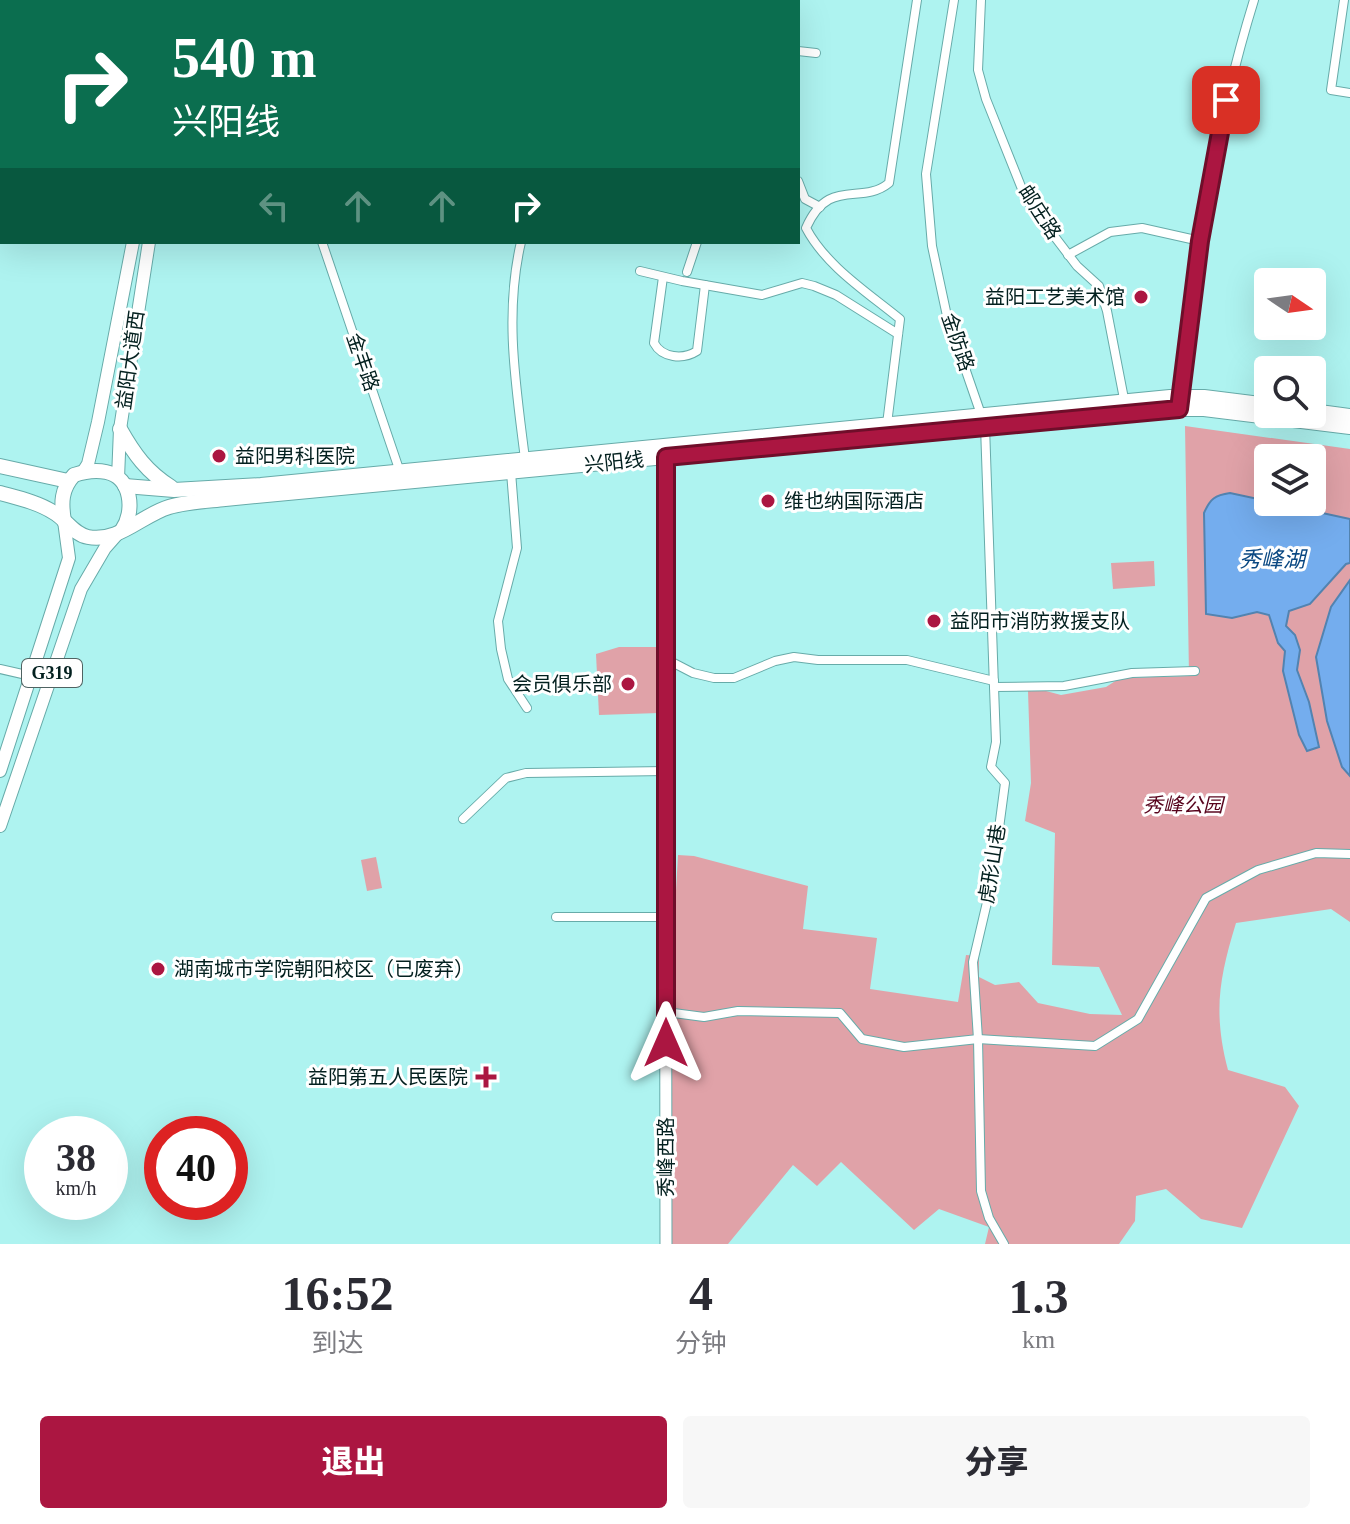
<!DOCTYPE html>
<html lang="zh">
<meta charset="utf-8">
<style>
:root{--surface:#fff;--page:#f7f7f7;--text:#2b2b33;--muted:#7c7c81;--accent:#ab1641}
body{margin:0;font-family:"Times New Roman","Noto Sans SC",serif;background:var(--page);color:var(--text);height:100vh;display:flex;flex-direction:column;font-size:30px;white-space:nowrap}
*{box-sizing:border-box;margin:0}
p{font-size:26px;color:var(--muted)}
.icon{flex:none;width:44px;height:44px;fill:none;stroke:currentColor;stroke-width:2;stroke-linecap:round;stroke-linejoin:round}
.map{position:relative;height:1244px;overflow:hidden}
.sheet{display:flex;flex-direction:column;background:var(--surface);flex:1}
.sheet>*{flex:none}
.hud{position:absolute;left:0px;top:0px;width:800px;height:244px;box-shadow:0 8px 32px #0002;background:#0b6e4f;color:#fff;overflow:hidden}
.needle{width:52px;rotate:103deg}
.buttons{position:absolute;left:1254px;top:268px;display:grid;gap:16px}
.buttons a{display:grid;place-items:center;width:72px;height:72px;border-radius:8px;background:var(--surface);box-shadow:0 8px 32px #0002;font-size:40px}
.speed{position:absolute;left:24px;top:1116px;display:flex;gap:16px;font-size:40px;font-weight:700;text-align:center}
.speed>*{display:grid;place-content:center;width:104px;height:104px;border-radius:50%;background:var(--surface);box-shadow:0 8px 32px #0002;line-height:1}
.speed small{font-size:20px;font-weight:400}
.speed .limit{border:12px solid #d22;background:#fff;color:#111}
.pin{position:absolute;display:grid;place-items:center;width:68px;height:68px;color:#fff;margin:-34px;border-radius:16px;box-shadow:0 4px 12px #0006}
.me{position:absolute;width:88px;margin:-44px;rotate:0deg;stroke-linejoin:round;filter:drop-shadow(0 0 6px #0008)}
.turn{display:flex;align-items:center;gap:28px;height:168px;padding:0 40px;font-size:36px}
.turn .icon{width:104px;height:104px;stroke-width:2.5}
.turn b{display:block;font-size:56px;line-height:68px}
.lanes{display:flex;align-items:center;height:76px;padding:0 40px;background:#0003;justify-content:center;gap:40px;direction:ltr}
.lanes .off{opacity:.35}
.eta{display:flex;justify-content:space-evenly;align-items:center;height:136px;text-align:center}
.eta b{font-size:48px;font-weight:800;line-height:56px}
.button{display:flex;gap:16px;margin-top:auto;padding:16px 40px}
.button a{flex:1;height:92px;border-radius:8px;background:var(--accent);color:#fff;font-size:32px;font-weight:800;line-height:92px;text-align:center}
.button a+a{background:var(--page);color:var(--text)}
.map>svg:first-child{display:block}
</style>
<div class="map">
<svg width="1350" height="1244" viewBox="0 0 1350 1244">
<rect width="100%" height="100%" fill="#aef3f0"/>
<g fill="#e0a2a8" fill-rule="evenodd">
<path d="M1185 426 1350 449V922L1331 909 1236 923C1219 978 1213 1013 1228 1070L1285 1087 1299 1106 1242 1228 1201 1219 1166 1189 1136 1196 1135 1221 1119 1244H985L989 1227 939 1209 914 1230 841 1162 817 1186 793 1165 728 1244H670L669 1016 678 855 694 856 808 886 803 929 877 938 870 989 958 1002 966 955 979 956V977L995 985 1019 982 1038 1003 1090 1014 1122 1015 1099 967 1052 965 1055 833 1025 821 1031 783 1028 691H1046L1061 695 1106 687 1120 678 1189 676ZM1268 458H1312V502H1268Z"/>
<path d="M1154 561 1155 586 1113 589 1111 563Z"/>
<path d="M619 647H658L659 713 599 715 596 654Z"/>
<path d="M376 857 382 888 367 891 361 860Z"/>
</g>
<g fill="#74adee" stroke="#5283b0" stroke-width="2">
<path d="M1230 493 1350 519V563L1346 564 1310 604 1289 611 1286 626 1295 635 1300 650 1297 670 1309 702 1319 747 1307 751 1299 735 1283 671 1285 651 1278 643 1269 615 1257 612 1232 618 1206 614 1204 513C1210 499 1215 495 1230 493Z"/>
<path d="M1350 580V776L1342 767 1327 721 1316 657 1331 607Z"/>
</g>
<g fill="none" stroke-linecap="round" stroke-linejoin="round">
<g stroke="#67aba9" stroke-width="10">
<g id="street">
<path d="M359 0 360 2"/>
<path d="M633 0V2"/>
<path d="M954 0 926 174 932 246 947 316 985 426 994 687"/>
<path d="M981 0 978 70 986 99 1026 199 1077 266 1099 286 1107 311 1125 404"/>
<path d="M1344 0 1331 90 1350 93"/>
<path d="M592 2 593 0"/>
<path d="M771 2V0"/>
<path d="M798 51 816 53"/>
<path d="M0 104H2"/>
<path d="M798 181 805 199 820 207"/>
<path d="M322 242 400 472"/>
<path d="M521 242C504 315 516 386 525 459"/>
<path d="M1068 255 1110 232 1142 228 1200 241"/>
<path d="M640 271 682 281 762 295 802 283 814 286 836 295 898 334"/>
<path d="M687 272 697 242"/>
<path d="M663 277 654 343C662 358 683 360 697 351L705 285"/>
<path d="M1180 400C1194 265 1214 129 1254 0"/>
<path d="M887 424 900 319C867 292 826 266 806 228 829 176 861 206 889 183L917 0"/>
<path d="M511 472 517 548 498 621 501 649 508 679 527 708"/>
<path d="M666 659 693 673 714 678H734L775 661 794 657 818 660H907L994 681"/>
<path d="M0 669 31 676"/>
<path d="M463 819 506 778 526 773 666 771"/>
<path d="M556 917H666"/>
<path d="M666 1012 704 1017 738 1011 840 1013 862 1039 904 1047 978 1039 1095 1046 1138 1019 1206 898 1258 870 1316 853 1350 854"/>
<path d="M1004 1244 989 1218 981 1191 978 1039 973 962 992 881 1005 783 991 767 996 742 994 687 1064 686 1132 673 1195 671"/>
</g>
</g>
<g stroke="#67aba9" stroke-width="13">
<path id="secondary" d="M665 453 666 1244"/>
</g>
<g stroke="#67aba9" stroke-width="14">
<g id="primary">
<path d="M178 2V0"/>
<path d="M192 2V0"/>
<path d="M83 472 88 464 98 422 133 242"/>
<path d="M118 478 120 429 149 242"/>
<path d="M0 771 69 558 64 521"/>
<path d="M0 826 81 589 105 548 120 531"/>
</g>
</g>
<g stroke="#67aba9" stroke-width="16">
<g id="highway">
<path d="M1312 411 1350 416"/>
<path d="M120 429C134 454 147 472 171 487"/>
<path d="M0 466 68 481"/>
<path d="M125 486 174 490 261 485 1170 397H1204L1268 405"/>
<path d="M0 493C18 498 37 502 53 512 66 519 73 534 88 537 118 543 142 515 169 507 186 502 207 501 225 499L1170 409H1204L1350 427"/>
<path d="M64 521C61 503 61 489 74 475 83 472 96 470 106 472 132 477 135 512 122 530"/>
</g>
</g>
<use href="#street" stroke="#fff" stroke-width="8"/>
<use href="#secondary" stroke="#fff" stroke-width="11"/>
<use href="#primary" stroke="#fff" stroke-width="12"/>
<use href="#highway" stroke="#fff" stroke-width="14"/>
</g>
<g fill="none" stroke-linecap="round" stroke-linejoin="round">
<g stroke="#6f0e2a" stroke-width="20">
<path id="route" d="M666 1043V457L1179 409 1200 241 1226 100"/>
</g>
<use href="#route" stroke="#ab1641" stroke-width="14"/>
</g>
<g fill="#ab1641" stroke="#fff" stroke-width="3">
<circle cx="1141" cy="297" r="8"/>
<circle cx="219" cy="456" r="8"/>
<circle cx="768" cy="501" r="8"/>
<circle cx="934" cy="621" r="8"/>
<circle cx="628" cy="684" r="8"/>
<circle cx="158" cy="969" r="8"/>
<path d="M482 1065h8v8h8v8h-8v8h-8v-8h-8v-8h8z"/>
</g>
<g text-anchor="middle" stroke-width="6" stroke-linejoin="round" paint-order="stroke">
<rect fill="#fff" stroke="#4f6362" stroke-width="2" x="22" y="659" width="60" height="28" rx="6"/>
<g font-size="18" font-weight="bold" fill="#03201f">
<text x="52" y="679">G319</text>
</g>
<g font-size="20" fill="#03201f" stroke="#fff">
<text transform="translate(1040 212) rotate(57)" y="7">邮庄路</text>
<text transform="translate(958 342) rotate(71)" y="7">金防路</text>
<text transform="translate(130 360) rotate(-82)" y="7">益阳大道西</text>
<text transform="translate(363 362) rotate(71)" y="7">金丰路</text>
<text transform="translate(614 462) rotate(-6)" y="7">兴阳线</text>
<text transform="translate(992 864) rotate(-81)" y="7">虎形山巷</text>
<text transform="translate(666 1157) rotate(-90)" y="7">秀峰西路</text>
</g>
<g font-size="20" fill="#03201f" stroke="#fff" text-anchor="start">
<text x="1125" y="304" text-anchor="end">益阳工艺美术馆</text>
<text x="235" y="463">益阳男科医院</text>
<text x="784" y="508">维也纳国际酒店</text>
<text x="950" y="628">益阳市消防救援支队</text>
<text x="612" y="691" text-anchor="end">会员俱乐部</text>
<text x="174" y="976">湖南城市学院朝阳校区（已废弃）</text>
<text x="468" y="1084" text-anchor="end">益阳第五人民医院</text>
</g>
<g font-size="20" font-style="italic" fill="#57031c" stroke="#fff">
<text x="1183" y="812">秀峰公园</text>
</g>
<g font-size="22" font-style="italic" fill="#0a4882" stroke="#fff">
<text x="1272" y="567">秀峰湖</text>
</g>
</g>
</svg>
<div class="buttons">
<a><svg class="needle" viewBox="-14 -14 28 28"><path d="M0-13l5 13h-10z" fill="#e53935"/><path d="M0 13l5-13h-10z" fill="#7c7c81"/></svg></a>
<a><svg class="icon" aria-label="search" viewBox="0 0 24 24"><circle cx="10" cy="10" r="6"/><path d="M15 15l6 6"/></svg></a>
<a><svg class="icon" aria-label="layers" viewBox="0 0 24 24"><path d="M12 4l9 5-9 5-9-5zM3 14l9 5 9-5"/></svg></a>
</div>
<div class="speed"><div>38<small>km/h</small></div><div class="limit">40</div></div>
<div class="pin" style="left:1226px;top:100px;background:#d93025"><svg class="icon" aria-label="arrive" viewBox="0 0 24 24"><path d="M6 21V4h12l-3 4 3 4H6"/></svg></div>
<svg class="me" style="left:666px;top:1043px" viewBox="-20 -20 40 40"><path d="M0-17L14 15 0 8-14 15z" fill="#ab1641" stroke="#fff" stroke-width="4"/></svg>
<div class="hud">
<div class="turn"><svg class="icon" aria-label="right" viewBox="0 0 24 24"><path d="M7 20v-9h11M14 6l5 5-5 5"/></svg><div><b>540 m</b>兴阳线</div></div>
<div class="lanes"><svg class="icon off" aria-label="left" viewBox="0 0 24 24"><path d="M17 20v-9H6M10 6l-5 5 5 5"/></svg><svg class="icon off" aria-label="ahead" viewBox="0 0 24 24"><path d="M12 20V5M6 11l6-6 6 6"/></svg><svg class="icon off" aria-label="ahead" viewBox="0 0 24 24"><path d="M12 20V5M6 11l6-6 6 6"/></svg><svg class="icon" aria-label="right" viewBox="0 0 24 24"><path d="M7 20v-9h11M14 6l5 5-5 5"/></svg></div>
</div>
</div>
<section class="sheet">
<div class="eta">
<div><b>16:52</b><p>到达</p></div>
<div><b>4</b><p>分钟</p></div>
<div><b>1.3</b><p>km</p></div>
</div>
<div class="button"><a>退出</a><a>分享</a></div>
</section>
